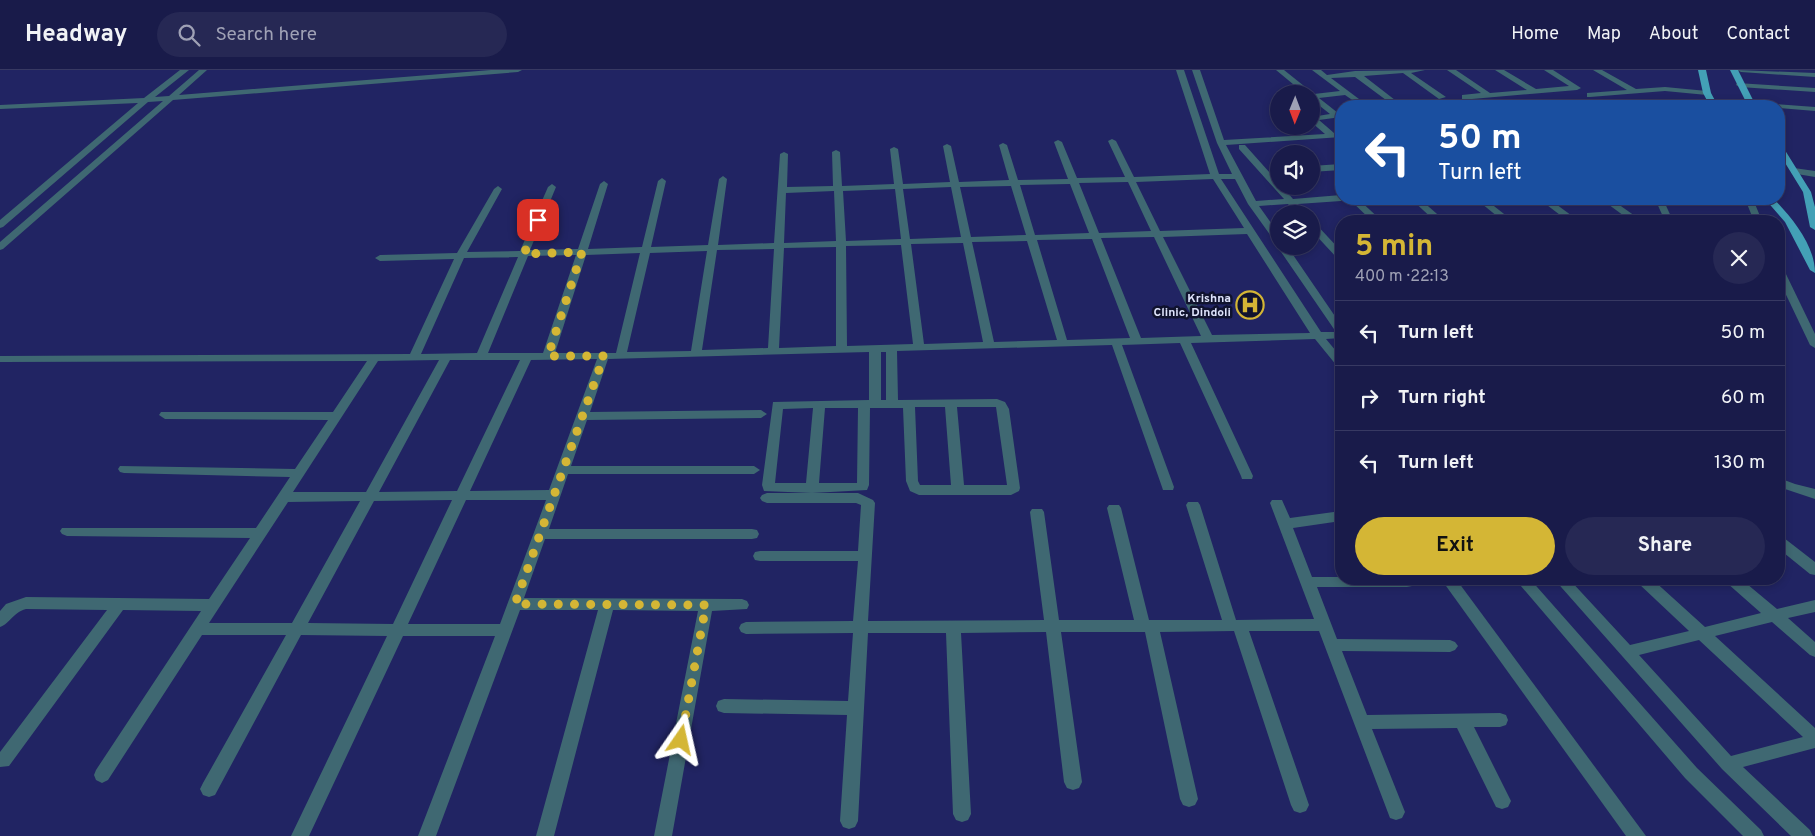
<!DOCTYPE html>
<meta charset="utf-8">
<style>
:root{--surface:#191b4a;--page:#262854;--text:#f1f3f6;--muted:#9fa1b5;--line:#373962;--accent:#d4b635}
body{margin:0;font-family:Overpass,sans-serif;background:var(--page);color:var(--text);height:100vh;display:flex;flex-direction:column;font-size:19px;white-space:nowrap}
*{box-sizing:border-box;margin:0}
p{font-size:16px;color:var(--muted)}
.icon{flex:none;width:28px;height:28px;fill:none;stroke:currentColor;stroke-width:2;stroke-linecap:round;stroke-linejoin:round}
.map{position:relative;flex:1;overflow:hidden}
.sheet{position:absolute;left:1335px;top:145px;width:450px;height:370px;display:flex;flex-direction:column;background:var(--surface);border-radius:20px;box-shadow:0 2px 8px #0003,0 0 0 1px var(--line)}
.sheet>*{flex:none}
.hud{position:absolute;left:1335px;top:30px;width:450px;height:105px;border-radius:20px;box-shadow:0 2px 8px #0003,0 0 0 1px var(--line);background:#1a4fa0;color:#fff;overflow:hidden}
.needle{width:32px;rotate:181deg}
.fabs{position:absolute;left:1270px;top:15px;display:grid;gap:10px}
.fabs a{display:grid;place-items:center;width:50px;height:50px;border-radius:50%;background:var(--surface);box-shadow:0 2px 8px #0003,0 0 0 1px var(--line);font-size:25px}
.pin{position:absolute;display:grid;place-items:center;width:42px;height:42px;color:#fff;margin:-21px;border-radius:10px;box-shadow:0 2px 8px #0006}
.me{position:absolute;width:55px;margin:-28px;rotate:11deg;stroke-linejoin:round;filter:drop-shadow(0 0 4px #0008)}
.turn{display:flex;align-items:center;gap:18px;height:105px;padding:0 20px;font-size:22px}
.turn .icon{width:65px;height:65px;stroke-width:2.5}
.turn b{display:block;font-size:35px;line-height:42px}
.round{display:grid;place-items:center;flex:none;width:52px;height:52px;border-radius:26px;background:var(--page)}
.headline{display:flex;align-items:center;justify-content:space-between;height:85px;padding:0 20px}
h1{font-size:30px;font-weight:700;line-height:38px;color:var(--accent)}
.primary-button{display:flex;gap:10px;margin-top:auto;padding:10px 20px}
.primary-button a{flex:1;height:58px;border-radius:30px;background:var(--accent);color:#111;font-size:20px;font-weight:700;line-height:58px;text-align:center}
.primary-button a+a{background:var(--page);color:var(--text)}
ul{padding:0;list-style:none}
li{display:flex;align-items:center;gap:15px;height:65px;padding:0 20px;border-top:1px solid var(--line)}
li div{flex:1}
li b{display:block;font-size:19px}
li em{font-style:normal}
header{display:flex;align-items:center;gap:30px;box-sizing:border-box;height:70px;padding:0 25px;background:var(--surface);border-bottom:1px solid var(--line)}
header strong{font-size:24px}
nav{display:flex;gap:28px;margin-inline-start:auto;font-size:18px}
.search{width:350px;height:45px;background:var(--page);display:flex;align-items:center;gap:12px;box-sizing:border-box;padding:0 18px;border-radius:28px;color:var(--muted);font-size:19px}
.map>svg:first-child{display:block}
</style>
<header>
<strong>Headway</strong>
<div class="search"><svg class="icon" aria-label="search" viewBox="0 0 24 24"><circle cx="10" cy="10" r="6"/><path d="M15 15l6 6"/></svg>Search here</div>
<nav><a>Home</a><a>Map</a><a>About</a><a>Contact</a></nav>
</header>
<div class="map">
<svg width="1815" height="766" viewBox="0 0 1815 766">
<rect width="100%" height="100%" fill="#212463"/>
<g fill="none" stroke-linecap="round" stroke-linejoin="round">
<g fill="#3f6872" fill-rule="evenodd">
<path d="M180 0H189L155 27 169 26 199 0H207L179 25 491 0H522L518 2 173 30 3 179 0 180V172L163 31 148 32 3 157 0 158V150L138 33 0 39V35L144 28Z"/>
<path d="M1176 0H1184L1219 104H1232L1217 73 1192 0H1200L1224 70 1325 64 1311 52V47L1330 44 1311 29V24H1305L1276 0H1284L1314 24 1340 21 1312 0H1321L1327 5 1355 1 1425 0 1411 3 1446 27 1439 29 1403 3 1364 6 1395 30 1409 29 1422 36H1413L1408 33 1361 36 1345 25 1319 28 1338 43H1341V47L1319 50 1334 63H1341V67L1226 75 1256 131 1284 129 1239 79V75H1245L1279 113V116H1282L1293 129 1341 125V129H1345L1341 131 1298 134 1306 144H1297L1288 134 1259 136 1279 164V174L1276 173 1248 134 1235 109H1221L1321 262H1336L1277 176 1279 174V176H1287L1341 255V268L1326 269 1341 287V297L1337 296 1315 269 1191 273 1253 406 1252 409H1242L1241 406 1180 273 1122 275 1174 417 1173 420H1163L1162 417 1112 275 897 281 898 330 997 329 1005 332 1009 339 1020 418 1019 421 1011 425H919L910 421 906 411 903 338H870L869 415 867 420 812 423 764 421 762 415 773 332 869 330V282L608 289 590 342 761 340 767 344 761 348 587 350 571 396H754L760 400 754 404H568L549 459H752L757 460 759 464 757 468 752 469H545L524 528 742 529 747 531 749 535 747 539 712 541 672 766H654L698 541 613 540 554 766H536L598 540H520L436 766H418L495 566H403L309 766H291L387 566 301 565 215 725 209 727 203 725 200 719 203 713 286 565H202L108 710 102 713 96 710 94 705 96 700 201 541 123 540 9 696 0 697V682L107 540 26 539C12 543 11 553 0 557V541L6 534 26 527 209 529 250 468 67 466 62 464 60 461 62 458H256L290 407 124 403 120 402 118 399 120 396 295 399 328 350 165 349 159 345 161 342H333L367 291 0 292V286L410 284 454 189 380 191 375 188 380 185 457 183 494 119 498 116 502 119 467 182 520 181 548 117 552 114 556 117 530 180 578 179 600 114 604 111 608 114 588 179 642 177 658 111 662 108 666 111 651 177 708 175 719 109 723 106 727 109 718 175 774 173 780 84 784 82 788 84 787 117 833 116 832 82 836 80 840 82 842 116 894 114 890 79 894 77 898 79 903 114 950 112 943 76 947 74 951 76 959 112 1009 110 999 75 1003 73 1007 75 1018 110 1068 109 1054 72 1058 70 1062 72 1077 108 1125 107 1108 71 1112 69 1116 71 1134 107 1210 104ZM1355 7 1386 30 1363 32 1331 8ZM1213 109 1244 158 1160 161 1136 112ZM1128 112 1151 161 1099 163 1079 113ZM1070 114 1089 163 1035 165 1020 115ZM1011 116 1026 165 971 167 960 117ZM951 117 961 167 910 169 903 119ZM895 119 901 169 846 171 843 121ZM834 121 836 171 784 173 786 123ZM1247 164 1310 263 1212 265 1163 167ZM1154 167 1201 266 1141 268 1101 168ZM1092 169 1130 268 1067 270 1037 170ZM1027 171 1057 270 994 272 972 172ZM963 173 983 272 924 274 911 174ZM901 175 913 274 847 276 846 176ZM836 177V276L779 278 784 178ZM774 179 768 278 702 280 717 180ZM707 181 691 281 627 282 650 183ZM640 183 616 283H555L586 185ZM576 185 543 283H488L528 186ZM518 187 477 283 421 284 464 188ZM881 282H886V330H881ZM597 289 549 420 470 421 531 290ZM439 290 366 422H293L378 291ZM450 290H520L457 421 379 422ZM915 337H945L951 415H920L918 411ZM957 337H996L1007 415H964ZM813 338 806 413H775L783 339ZM825 338H858L857 413H819ZM452 430 393 554 308 553 374 431ZM466 430H546L500 554H408ZM360 431 292 553H209L288 432Z"/>
<path d="M1447 0H1456L1490 23 1527 20 1495 0H1504L1536 19 1569 16 1544 0H1553L1581 18 1577 20 1472 29 1480 36H1472L1462 29V25L1481 23Z"/>
<path d="M1593 0H1602L1636 19 1665 17 1707 21 1711 23 1707 25 1665 21 1590 27H1587V23L1627 20Z"/>
<path d="M1737 0 1815 3V7L1741 2Z"/>
<path d="M1737 13 1815 18V22L1740 17 1736 15Z"/>
<path d="M1674 30 1713 32 1717 34 1713 36 1674 34 1613 36 1617 34Z"/>
<path d="M1748 32 1815 37V41L1779 38V36H1751L1747 34Z"/>
<path d="M1341 94V100L1311 102V96Z"/>
<path d="M1794 98 1815 101V107L1791 103V99Z"/>
<path d="M1349 129H1358L1382 151H1372Z"/>
<path d="M1411 129H1420L1445 151H1435Z"/>
<path d="M1476 129H1485L1513 151H1503Z"/>
<path d="M1539 129H1549L1579 151H1568Z"/>
<path d="M1601 129H1611L1642 151H1631Z"/>
<path d="M1655 129H1663L1673 151H1665Z"/>
<path d="M1745 129H1753L1762 151H1754Z"/>
<path d="M1311 151 1314 152 1341 181V190L1338 189 1311 160Z"/>
<path d="M1779 197 1784 200 1815 264V278L1810 275 1779 210Z"/>
<path d="M1779 408 1795 414 1815 419V429L1779 417Z"/>
<path d="M767 423H858L873 430 875 433 868 551 1044 550 1030 442 1032 439H1042L1044 442 1059 550H1134L1107 438 1109 435H1119L1121 438 1149 550H1222L1186 435 1188 432H1198L1200 435 1236 550 1314 549 1270 433 1272 430H1282L1290 448 1341 441V451L1293 458 1312 507H1341V509H1412L1414 512 1412 516 1407 517H1317L1337 569 1450 570 1455 572 1458 576 1455 580 1450 582 1342 581 1367 645 1500 643 1506 645 1508 650 1506 655 1500 657H1474L1511 731 1508 737 1502 739 1496 737 1457 658 1372 659 1405 742 1402 748 1396 750 1390 748 1319 561H1249L1309 735 1306 741 1300 743 1294 741 1291 735 1234 561 1160 562 1198 729 1195 735 1189 737 1183 735 1180 729 1145 562H1061L1082 712 1079 718 1073 720 1067 718 1064 712 1046 562 961 563 971 744 968 750 962 752 956 750 953 744 946 563H868L858 751 855 757 849 759 843 757 840 751 847 645 724 643 718 641 716 636 718 631 724 629 848 631 853 563 746 564 741 562 739 558 741 554 746 552 853 551 858 491H760L755 490 753 486 755 482 760 481H858L861 435 856 433H767L762 431 760 428 762 425Z"/>
<path d="M1779 467 1784 468 1815 492V505L1810 504 1779 479Z"/>
<path d="M1441 509H1456L1646 766H1626Z"/>
<path d="M1515 509H1530L1697 698 1761 760 1764 766H1743L1685 708Z"/>
<path d="M1554 509H1569L1630 575 1689 561 1638 513 1636 509H1652L1705 557 1761 543 1727 513 1725 509H1741L1777 539 1815 530V542L1788 548 1815 572V587L1810 585 1772 552 1715 566 1815 658V678L1743 697 1810 760 1813 766H1791L1722 699ZM1699 570 1803 667 1731 686 1639 585Z"/>
</g>
<g fill="#43a0b6" fill-rule="evenodd">
<path d="M1698 0H1706L1711 23 1718 36H1710L1703 23Z"/>
<path d="M1730 0H1738L1756 36H1748Z"/>
<path d="M1779 75 1783 77 1811 122 1815 137V160L1810 157 1803 122 1779 83Z"/>
<path d="M1765 129H1774C1792 148 1815 175 1815 203L1810 200 1785 152Z"/>
</g>
</g>
<g fill="none" stroke-linecap="round" stroke-linejoin="round">
<path stroke="#d4b635" stroke-width="9" stroke-dasharray="0 16.2" d="M538 150 524 184 582 182 548 286H604L515 534 706 535 681 670"/>
</g>
<defs>
<g id="hospital-ring" transform="scale(1.4375)"><circle r="9.5" fill="#10132e" stroke="#d4b635" stroke-width="1.5"/><path d="M-5-5h3v3.5h4V-5h3V5h-3V1.5h-4V5h-3Z" fill="#d4b635"/></g>
</defs>
<g fill-rule="evenodd">
<use href="#hospital-ring" x="1250" y="235"/>
</g>
<g text-anchor="middle" stroke-width="5" stroke-linejoin="round" paint-order="stroke">
<g font-size="12" font-weight="bold" fill="#dfe4fc" stroke="#10132e" text-anchor="end">
<text x="1231" y="232">Krishna<tspan x="1231" dy="14">Clinic, Dindoli</tspan></text>
</g>
</g>
</svg>
<div class="fabs">
<a><svg class="needle" viewBox="-14 -14 28 28"><path d="M0-13l5 13h-10z" fill="#e53935"/><path d="M0 13l5-13h-10z" fill="#9fa1b5"/></svg></a>
<a><svg class="icon" aria-label="sound" viewBox="0 0 24 24"><path d="M4 9h4l5-4v14l-5-4H4zM17 9q2 3 0 6"/></svg></a>
<a><svg class="icon" aria-label="layers" viewBox="0 0 24 24"><path d="M12 4l9 5-9 5-9-5zM3 14l9 5 9-5"/></svg></a>
</div>
<div class="pin" style="left:538px;top:150px;background:#d93025"><svg class="icon" aria-label="arrive" viewBox="0 0 24 24"><path d="M6 21V4h12l-3 4 3 4H6"/></svg></div>
<svg class="me" style="left:681px;top:670px" viewBox="-20 -20 40 40"><path d="M0-17L14 15 0 8-14 15z" fill="#d4b635" stroke="#fff" stroke-width="4"/></svg>
<div class="hud">
<div class="turn"><svg class="icon" aria-label="left" viewBox="0 0 24 24"><path d="M17 20v-9H6M10 6l-5 5 5 5"/></svg><div><b>50 m</b>Turn left</div></div>
</div>
<section class="sheet">
<div class="headline"><div><h1>5 min</h1><p>400 m · 22:13</p></div><a class="round"><svg class="icon" aria-label="close" viewBox="0 0 24 24"><path d="M6 6l12 12M18 6L6 18"/></svg></a></div>
<ul>
<li><svg class="icon" aria-label="left" viewBox="0 0 24 24"><path d="M17 20v-9H6M10 6l-5 5 5 5"/></svg><div><b>Turn left</b></div><em>50 m</em></li>
<li><svg class="icon" aria-label="right" viewBox="0 0 24 24"><path d="M7 20v-9h11M14 6l5 5-5 5"/></svg><div><b>Turn right</b></div><em>60 m</em></li>
<li><svg class="icon" aria-label="left" viewBox="0 0 24 24"><path d="M17 20v-9H6M10 6l-5 5 5 5"/></svg><div><b>Turn left</b></div><em>130 m</em></li>
</ul>
<div class="primary-button"><a>Exit</a><a>Share</a></div>
</section>
</div>
